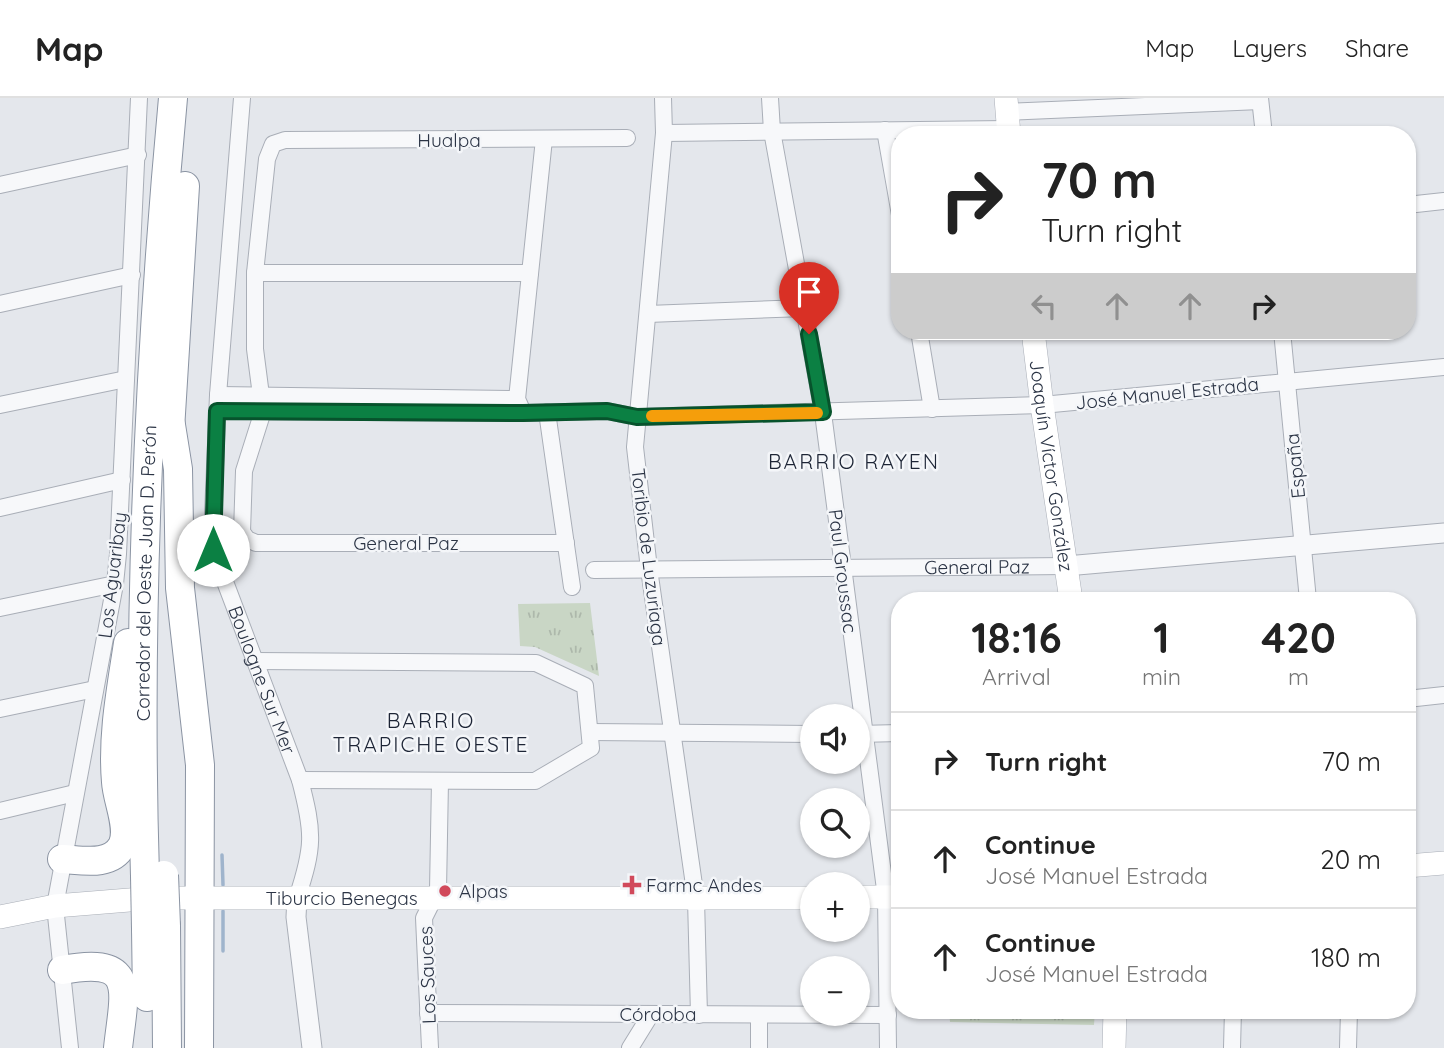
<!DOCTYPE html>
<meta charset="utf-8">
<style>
:root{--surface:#fff;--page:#f6f6f6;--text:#222;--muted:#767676;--line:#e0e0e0}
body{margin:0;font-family:Quicksand,sans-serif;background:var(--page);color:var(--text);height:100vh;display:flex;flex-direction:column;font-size:26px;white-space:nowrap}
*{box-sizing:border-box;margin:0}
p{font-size:23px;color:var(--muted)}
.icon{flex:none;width:38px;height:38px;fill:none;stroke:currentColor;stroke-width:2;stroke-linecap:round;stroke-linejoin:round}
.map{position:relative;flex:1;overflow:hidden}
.drawer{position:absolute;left:891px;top:494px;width:525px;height:427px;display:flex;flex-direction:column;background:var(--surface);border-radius:28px;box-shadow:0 2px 5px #0004}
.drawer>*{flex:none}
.guide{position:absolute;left:891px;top:28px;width:525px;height:214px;border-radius:28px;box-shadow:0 2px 5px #0004;background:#fff;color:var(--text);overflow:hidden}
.tools{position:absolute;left:800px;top:606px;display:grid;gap:14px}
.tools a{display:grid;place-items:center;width:70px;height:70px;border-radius:50%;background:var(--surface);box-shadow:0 2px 5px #0004;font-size:35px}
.pin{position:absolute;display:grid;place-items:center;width:60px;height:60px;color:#fff;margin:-72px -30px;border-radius:50% 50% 50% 0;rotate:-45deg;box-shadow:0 0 7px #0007}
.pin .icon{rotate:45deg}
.me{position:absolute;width:77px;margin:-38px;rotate:0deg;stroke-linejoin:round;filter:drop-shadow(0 0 5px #0008)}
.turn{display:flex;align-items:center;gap:24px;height:147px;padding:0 35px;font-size:32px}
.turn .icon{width:91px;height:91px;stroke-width:2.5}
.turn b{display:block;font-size:49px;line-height:60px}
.lanes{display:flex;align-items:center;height:66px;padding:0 35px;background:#0003;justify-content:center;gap:35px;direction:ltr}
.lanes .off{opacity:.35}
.eta{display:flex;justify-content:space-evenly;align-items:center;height:119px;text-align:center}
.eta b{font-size:42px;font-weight:700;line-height:49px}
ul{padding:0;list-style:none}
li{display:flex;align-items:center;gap:21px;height:98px;padding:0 35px;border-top:2px solid var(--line)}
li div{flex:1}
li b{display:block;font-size:26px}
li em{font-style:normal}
header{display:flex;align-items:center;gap:42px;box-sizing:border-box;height:98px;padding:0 35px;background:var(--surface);border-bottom:2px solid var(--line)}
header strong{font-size:33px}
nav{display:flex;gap:38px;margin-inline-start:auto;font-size:24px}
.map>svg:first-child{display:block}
</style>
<header>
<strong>Map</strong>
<nav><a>Map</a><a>Layers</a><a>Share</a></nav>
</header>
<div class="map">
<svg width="1444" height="950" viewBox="0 0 1444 950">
<defs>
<pattern id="park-tufts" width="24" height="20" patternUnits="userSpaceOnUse" patternTransform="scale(1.75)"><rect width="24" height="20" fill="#c9d6c5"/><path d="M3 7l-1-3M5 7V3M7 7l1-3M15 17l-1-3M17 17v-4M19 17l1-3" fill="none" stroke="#adb8ab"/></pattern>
</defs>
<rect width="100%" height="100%" fill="#e4e7ec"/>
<g fill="url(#park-tufts)">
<path d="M590 505 599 578 535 549 520 548 518 506Z"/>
<path d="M949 912H1095L1094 927 950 924Z"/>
</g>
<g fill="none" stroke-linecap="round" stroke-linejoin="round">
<g stroke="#9fb4cc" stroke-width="3.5">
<path d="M222 757 223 787"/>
<path d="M223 813V853"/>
</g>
<g stroke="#a9aeb7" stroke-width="18">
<g id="minor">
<path id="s1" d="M242 0 218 297 212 440 213 452 300 682C314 735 314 749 297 800"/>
<path d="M663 0 664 35 635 349 649 471 696 801 699 917"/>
<path d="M770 0 772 33 823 315 886 799 888 950"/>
<path d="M1260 0 1264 37"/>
<path d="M1007 14 1260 3"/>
<path d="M885 32 900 117"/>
<path d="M664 35 1008 31"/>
<path d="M0 87 138 57"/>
<path d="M1407 107 1444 103"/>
<path d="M255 175H530"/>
<path d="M0 206 132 177"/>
<path d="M648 216 804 210"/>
<path d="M919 233 932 311"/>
<path d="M1282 233 1308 502"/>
<path d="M218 297 517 301"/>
<path d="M0 307 126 281"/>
<path d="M521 310 517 301 544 41"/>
<path d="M217 313 523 315 607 313 637 319 1042 307 1444 269"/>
<path d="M547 314 572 489"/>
<path d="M0 410 122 382"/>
<path d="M566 445H256L247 441 242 434 244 373 263 313 255 251V175L267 61 273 46 285 42 627 40"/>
<path id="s2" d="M594 472 1066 468"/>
<path d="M0 510 115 486"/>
<path d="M255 563 536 565 585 588 591 650 535 683 300 682"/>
<path d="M1407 601 1444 597"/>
<path d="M0 611 95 591"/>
<path d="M590 634 812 636"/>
<path d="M858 636 900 635"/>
<path d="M0 713 75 695"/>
<path d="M428 915 888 917"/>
<path d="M759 917V950"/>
<path d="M70 950 55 808 115 486 118 456 139 0"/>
<path d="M430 950 424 820 438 792 440 683"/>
<path d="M630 950 651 916"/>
<path d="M1232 950 1233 912"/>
<path d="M1348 950 1349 912"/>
</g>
</g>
<g stroke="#a9aeb7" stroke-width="21">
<g id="tertiary">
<path d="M1066 468 1444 435"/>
<path d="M297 800 296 819 312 950"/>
</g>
</g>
<g stroke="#a9aeb7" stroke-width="24">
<g id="secondary">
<path d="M1006 0 1009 37"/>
<path id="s3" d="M1033 233 1042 307 1071 502"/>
<path d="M1407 768 1444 765"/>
<path d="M858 799H900"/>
<path id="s4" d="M0 819 55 808 154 800H812"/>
<path d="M1114 950 1115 912"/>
</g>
</g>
<g stroke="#8b94a3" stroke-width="30">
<g id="motorway">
<path d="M171 327 178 371 180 490 200 667 199 950"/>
<path d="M169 348 185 88"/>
<path d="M62 761C82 762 110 769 122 748 131 731 117 703 116 684 112 637 121 592 128 545"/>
<path id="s5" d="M145 778C137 518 149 258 173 0"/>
<path d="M166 828 167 950"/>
<path d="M146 831 147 899"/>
<path d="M62 872C139 857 124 894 118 950"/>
</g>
</g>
<use href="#minor" stroke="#f7f8fa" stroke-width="16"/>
<use href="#tertiary" stroke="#f7f8fa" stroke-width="19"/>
<use href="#secondary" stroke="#fff" stroke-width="23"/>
<use href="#motorway" stroke="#fff" stroke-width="28"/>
<g stroke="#8b94a3" stroke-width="30" stroke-linecap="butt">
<g id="motorway-bridge">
<path d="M164 777 166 828"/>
<path d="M145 778 146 831"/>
</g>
</g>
<use href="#motorway-bridge" stroke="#fff" stroke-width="28"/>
</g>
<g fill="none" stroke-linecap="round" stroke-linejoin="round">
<g stroke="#07532c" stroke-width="18">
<path id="route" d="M213 452 217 313 523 315 607 313 637 319 823 314 809 236"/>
</g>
<use href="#route" stroke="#0b8043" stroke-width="12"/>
<path stroke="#f59e0b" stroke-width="12" d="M652 318 817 315"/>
</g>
<g fill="#d1495b" stroke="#f4f6f9" stroke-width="2.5">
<path d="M628.5 776.5h7v7h7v7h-7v7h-7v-7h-7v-7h7z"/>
<circle cx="445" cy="793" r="7"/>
</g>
<g text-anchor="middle" stroke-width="5" stroke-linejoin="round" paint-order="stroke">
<g font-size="19" fill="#2b3445" stroke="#f4f6f9">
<text x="449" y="49">Hualpa</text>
<text transform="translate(1167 295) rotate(-6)" y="7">José Manuel Estrada</text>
<text dy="7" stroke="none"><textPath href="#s3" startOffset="136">Joaquín Víctor González</textPath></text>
<text transform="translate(1295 368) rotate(-96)" y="7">España</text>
<text x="406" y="452">General Paz</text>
<text transform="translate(649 459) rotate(83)" y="7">Toribio de Luzuriaga</text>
<text dy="7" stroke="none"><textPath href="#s2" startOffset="383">General Paz</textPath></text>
<text transform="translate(843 473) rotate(83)" y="7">Paul Groussac</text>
<text dy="7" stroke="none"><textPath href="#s5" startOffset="303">Corredor del Oeste Juan D. Perón</textPath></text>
<text transform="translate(112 477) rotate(-83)" y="7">Los Aguaribay</text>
<text dy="7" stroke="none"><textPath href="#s1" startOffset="592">Boulogne Sur Mer</textPath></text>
<text dy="7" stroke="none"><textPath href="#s4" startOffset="343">Tiburcio Benegas</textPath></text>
<text transform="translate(427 877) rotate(-92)" y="7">Los Sauces</text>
<text x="658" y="923">Córdoba</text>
</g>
<g font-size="19" fill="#2b3445" stroke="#f4f6f9" text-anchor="start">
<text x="646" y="794">Farmc Andes</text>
<text x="459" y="800">Alpas</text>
</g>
<g font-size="21" letter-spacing="2" fill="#1d2536" stroke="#f4f6f9">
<text x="854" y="371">BARRIO RAYEN</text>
<text x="431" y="630">BARRIO<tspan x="431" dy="24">TRAPICHE OESTE</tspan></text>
</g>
</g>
</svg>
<div class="tools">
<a><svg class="icon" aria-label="sound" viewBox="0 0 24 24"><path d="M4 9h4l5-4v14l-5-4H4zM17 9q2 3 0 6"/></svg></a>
<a><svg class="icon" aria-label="search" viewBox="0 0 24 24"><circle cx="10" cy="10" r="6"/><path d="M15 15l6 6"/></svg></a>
<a>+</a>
<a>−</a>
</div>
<div class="pin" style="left:809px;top:236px;background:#d93025"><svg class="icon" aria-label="arrive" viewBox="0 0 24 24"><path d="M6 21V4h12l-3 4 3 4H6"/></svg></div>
<svg class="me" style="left:213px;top:452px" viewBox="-20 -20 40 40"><circle r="19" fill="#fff"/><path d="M0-13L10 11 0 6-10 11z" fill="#0b8043"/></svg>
<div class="guide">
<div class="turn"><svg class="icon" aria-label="right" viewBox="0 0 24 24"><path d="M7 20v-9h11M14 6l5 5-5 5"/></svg><div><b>70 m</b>Turn right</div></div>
<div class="lanes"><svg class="icon off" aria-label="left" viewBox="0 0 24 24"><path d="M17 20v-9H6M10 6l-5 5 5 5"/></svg><svg class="icon off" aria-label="ahead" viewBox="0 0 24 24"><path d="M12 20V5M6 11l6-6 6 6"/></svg><svg class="icon off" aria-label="ahead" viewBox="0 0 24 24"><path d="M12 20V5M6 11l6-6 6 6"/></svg><svg class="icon" aria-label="right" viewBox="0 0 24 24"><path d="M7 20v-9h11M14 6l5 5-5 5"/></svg></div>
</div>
<section class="drawer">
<div class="eta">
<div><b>18:16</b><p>Arrival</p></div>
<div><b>1</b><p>min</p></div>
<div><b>420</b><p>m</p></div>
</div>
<ul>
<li><svg class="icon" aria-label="right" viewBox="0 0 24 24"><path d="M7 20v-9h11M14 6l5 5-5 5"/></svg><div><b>Turn right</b></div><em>70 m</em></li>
<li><svg class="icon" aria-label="ahead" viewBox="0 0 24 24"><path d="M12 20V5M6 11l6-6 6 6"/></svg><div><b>Continue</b><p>José Manuel Estrada</p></div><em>20 m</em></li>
<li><svg class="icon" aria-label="ahead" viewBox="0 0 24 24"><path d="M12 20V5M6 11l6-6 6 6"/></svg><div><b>Continue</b><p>José Manuel Estrada</p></div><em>180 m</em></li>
</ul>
</section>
</div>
